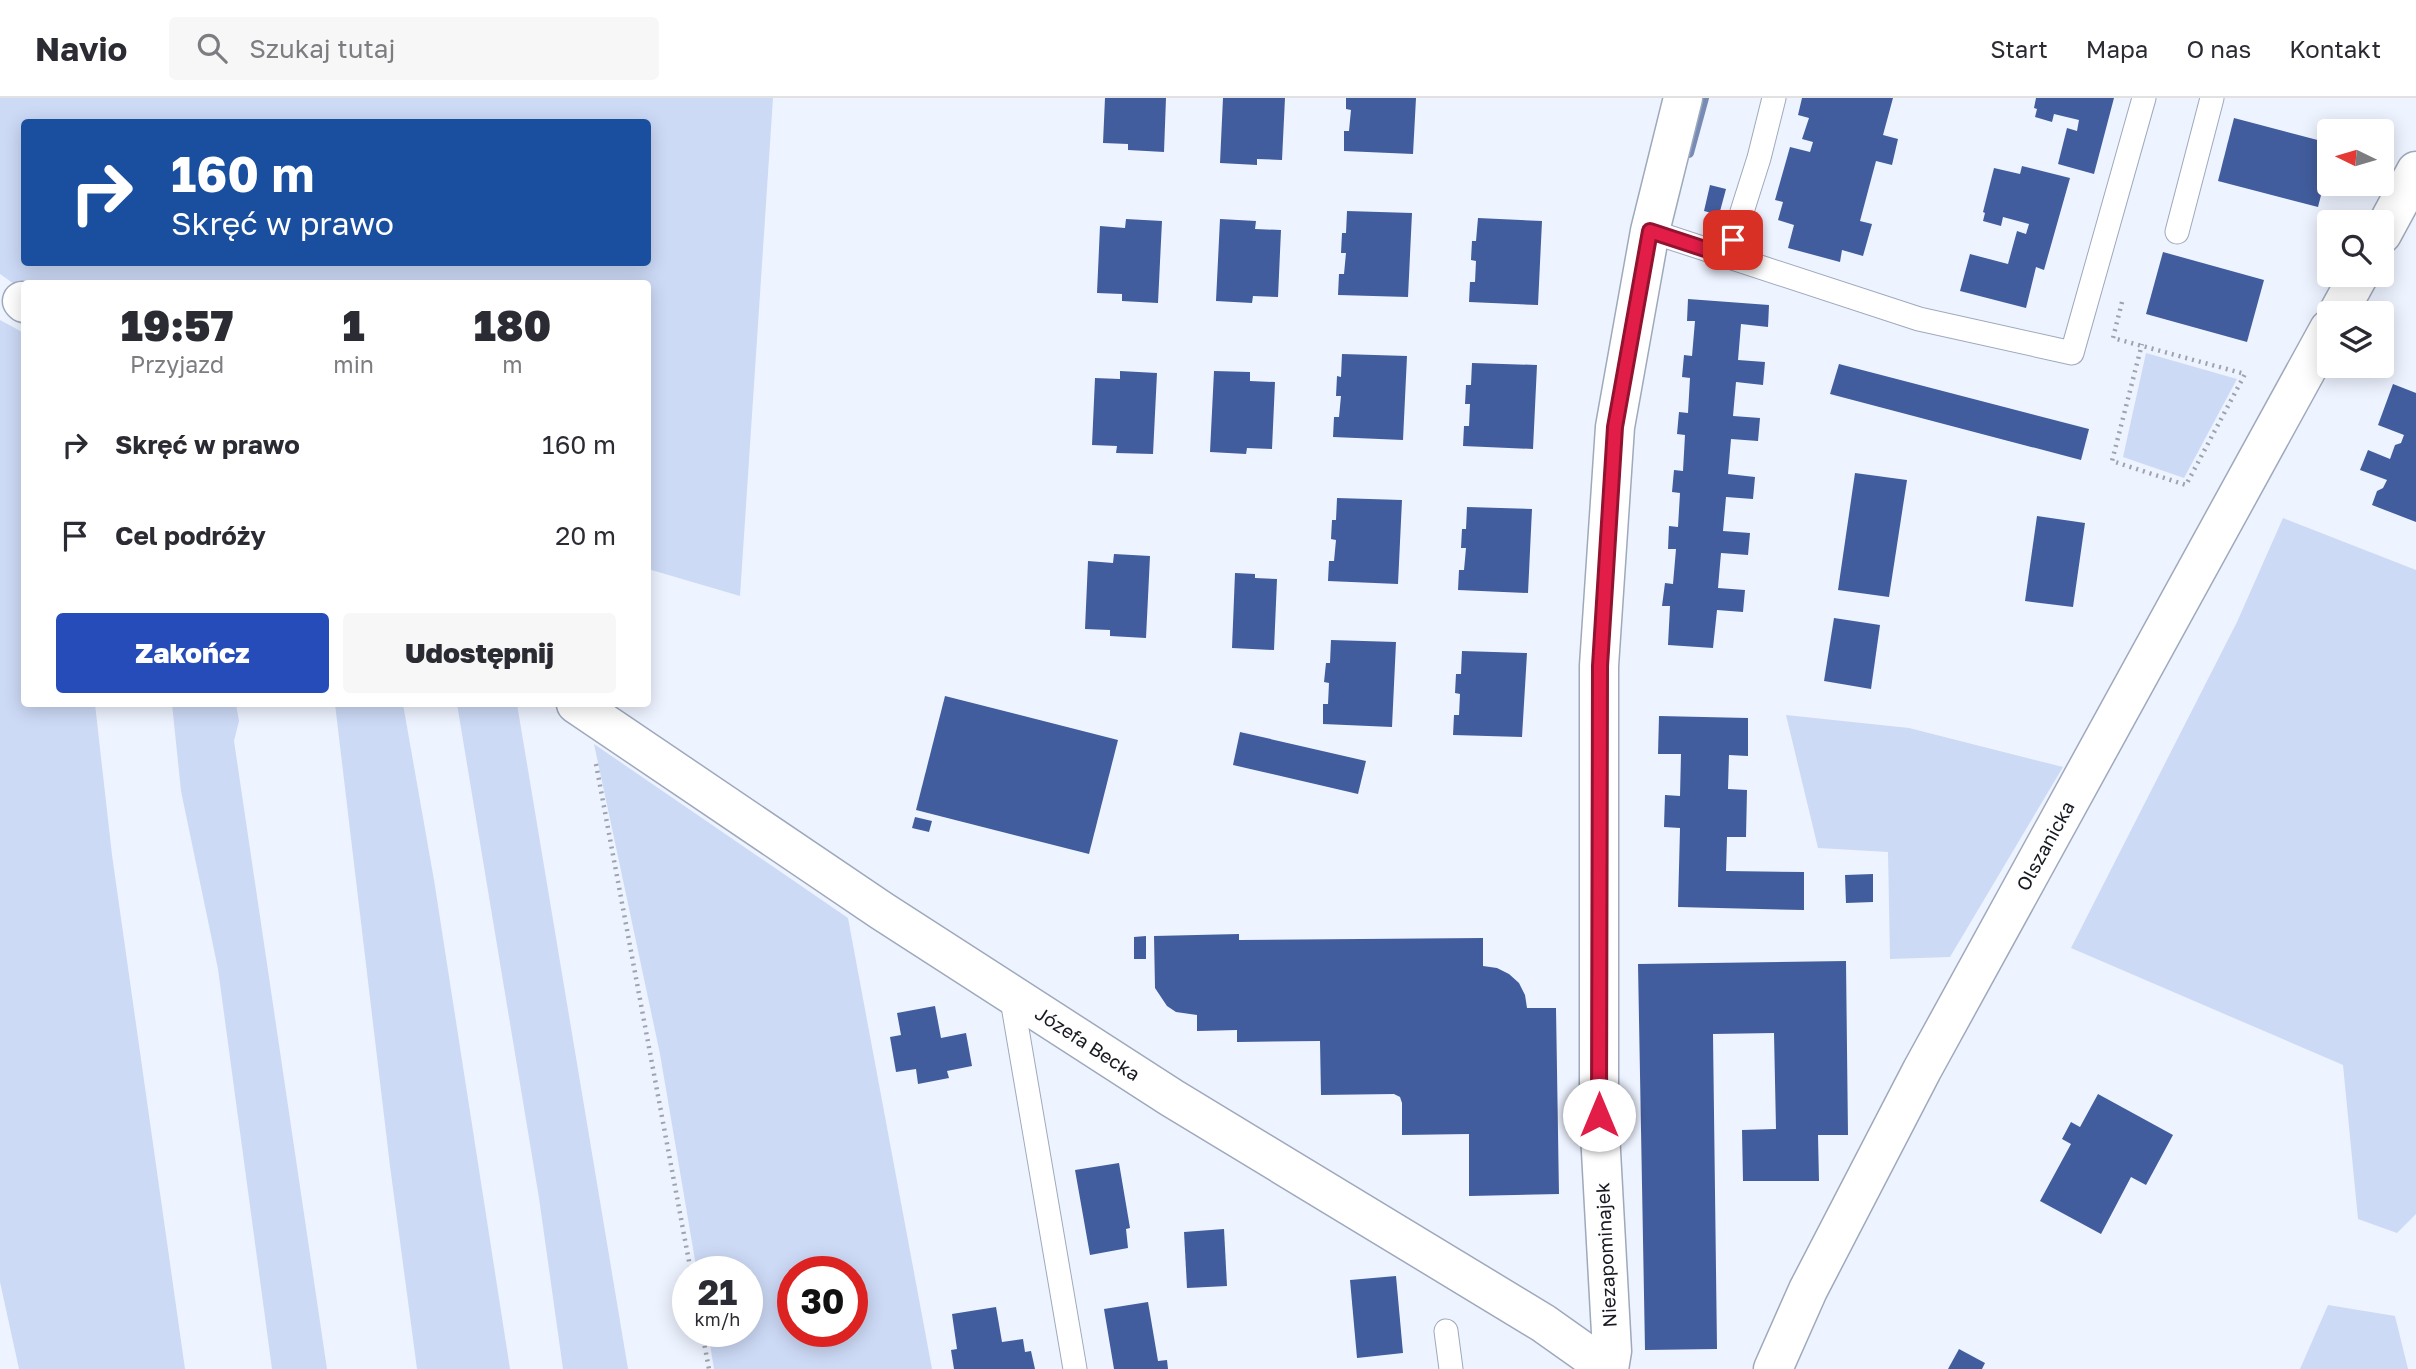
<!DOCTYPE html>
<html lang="pl">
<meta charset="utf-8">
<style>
:root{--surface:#fff;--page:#f7f7f7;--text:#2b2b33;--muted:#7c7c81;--line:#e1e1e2;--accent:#264cba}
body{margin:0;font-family:"Golos Text",sans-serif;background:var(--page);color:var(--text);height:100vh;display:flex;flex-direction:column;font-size:26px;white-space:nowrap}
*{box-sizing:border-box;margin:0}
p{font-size:23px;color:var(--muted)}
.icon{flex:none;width:38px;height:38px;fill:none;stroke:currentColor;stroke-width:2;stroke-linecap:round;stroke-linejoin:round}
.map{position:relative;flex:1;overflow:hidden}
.side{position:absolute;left:21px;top:182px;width:630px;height:427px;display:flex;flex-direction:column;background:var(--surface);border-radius:7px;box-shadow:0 4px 18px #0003}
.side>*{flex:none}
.guide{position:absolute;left:21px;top:21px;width:630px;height:147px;border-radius:7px;box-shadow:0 4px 18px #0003;background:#1a4fa0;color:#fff;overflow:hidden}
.needle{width:46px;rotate:275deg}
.tools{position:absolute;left:2317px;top:21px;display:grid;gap:14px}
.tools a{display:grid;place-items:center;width:77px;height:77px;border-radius:7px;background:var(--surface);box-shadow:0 4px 18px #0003;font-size:35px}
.speed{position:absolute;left:672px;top:1158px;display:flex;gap:14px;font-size:35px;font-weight:700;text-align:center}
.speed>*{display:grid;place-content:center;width:91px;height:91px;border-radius:50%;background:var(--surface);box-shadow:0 4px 18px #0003;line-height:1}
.speed small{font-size:18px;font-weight:400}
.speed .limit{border:10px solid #d22;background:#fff;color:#111}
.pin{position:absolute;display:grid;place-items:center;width:60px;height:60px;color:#fff;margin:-30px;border-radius:14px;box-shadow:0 4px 10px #0006}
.me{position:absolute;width:77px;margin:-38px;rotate:0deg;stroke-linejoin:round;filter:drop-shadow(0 0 5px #0008)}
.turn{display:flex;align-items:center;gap:24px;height:147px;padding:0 35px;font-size:32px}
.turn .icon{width:91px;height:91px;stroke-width:2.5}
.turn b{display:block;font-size:49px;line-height:60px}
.eta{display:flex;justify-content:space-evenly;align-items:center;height:119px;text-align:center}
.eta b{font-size:42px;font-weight:800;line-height:49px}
.cta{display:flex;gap:14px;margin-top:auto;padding:14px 35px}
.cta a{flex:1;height:80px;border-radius:7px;background:var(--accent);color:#fff;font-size:28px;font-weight:800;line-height:80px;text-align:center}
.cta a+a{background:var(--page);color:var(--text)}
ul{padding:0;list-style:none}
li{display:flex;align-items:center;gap:21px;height:91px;padding:0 35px}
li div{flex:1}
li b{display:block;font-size:26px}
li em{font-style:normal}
header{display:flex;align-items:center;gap:42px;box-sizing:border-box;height:98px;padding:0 35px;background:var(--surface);border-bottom:2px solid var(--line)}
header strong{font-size:33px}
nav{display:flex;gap:38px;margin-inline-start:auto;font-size:24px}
.search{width:490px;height:63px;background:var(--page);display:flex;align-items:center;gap:18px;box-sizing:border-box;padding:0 24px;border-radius:7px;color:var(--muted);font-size:26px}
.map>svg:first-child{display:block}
</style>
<header>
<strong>Navio</strong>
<div class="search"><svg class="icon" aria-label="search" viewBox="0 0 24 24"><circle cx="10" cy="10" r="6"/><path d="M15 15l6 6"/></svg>Szukaj tutaj</div>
<nav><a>Start</a><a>Mapa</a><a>O nas</a><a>Kontakt</a></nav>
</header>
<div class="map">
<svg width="2416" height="1271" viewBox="0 0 2416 1271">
<rect width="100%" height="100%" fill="#edf3ff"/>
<g fill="#cddaf6" fill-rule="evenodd">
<path d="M0 0H773L740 498 648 471V186H24V193L0 176ZM24 24H648V164H24Z"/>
<path d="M0 222 24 235V606H95L112 757 185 1271H19L0 1184Z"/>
<path d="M2146 255 2237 281 2184 380 2123 359Z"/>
<path d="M2283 420 2416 472V1116L2397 1135 2358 1121 2343 967 2071 850 2237 524Z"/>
<path d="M172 606H236L239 623 234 643 327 1271H272L218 871 181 693Z"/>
<path d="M335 606H403L434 782 510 1271H417L390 1068Z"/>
<path d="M457 606H517L628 1271H563L539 1100Z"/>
<path d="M1786 617 1909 630 2063 669 1950 859 1890 861 1888 754 1818 750Z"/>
<path d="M594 646 848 820 932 1271H714L708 1234H747V1174H697L660 956ZM852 1174V1234H793V1174Z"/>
<path d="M2328 1207 2395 1218 2408 1271H2300Z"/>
</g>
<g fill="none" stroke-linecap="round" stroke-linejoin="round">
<path stroke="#788bb5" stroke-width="10" d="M1689 55 1704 0"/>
</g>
<g fill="#425d9d">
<path d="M1105 0H1166L1164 54 1128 52V46L1103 45Z"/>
<path d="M1223 0H1285L1282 62 1257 61V67L1220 65Z"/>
<path d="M1346 0H1416L1413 56 1344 53V33H1349L1351 12 1346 11Z"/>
<path d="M1802 0H1893L1883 37 1898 41 1892 67 1876 63 1860 123 1872 126 1863 158 1842 152 1840 164 1788 150 1794 127 1778 122 1783 104 1775 102 1790 49 1810 54 1813 44 1802 41 1809 20 1798 17Z"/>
<path d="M2036 0H2114L2094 76 2058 66 2067 30 2077 33 2079 22 2054 16 2052 24 2035 19 2037 11 2034 10Z"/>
<path d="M2234 20 2329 45V66L2318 109 2218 83Z"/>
<path d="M2022 68 2070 80 2044 172 2036 169 2026 210 1960 193 1970 156 2008 166 2017 133 2026 136 2029 126 2003 119 2001 128 1983 123 1985 115 1983 114 1994 70 2020 76Z"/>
<path d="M1710 87 1726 91 1719 117 1704 113Z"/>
<path d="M1347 113 1412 115 1408 199 1338 197 1339 176H1344L1346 155H1341L1342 135H1346Z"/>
<path d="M1478 120 1542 123 1538 207 1469 204 1470 184H1475L1476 163 1471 162 1472 143H1476Z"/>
<path d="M1126 121 1162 123 1158 205 1122 203V196L1097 195 1100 128 1125 130Z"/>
<path d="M1220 121 1256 123 1255 131 1281 132 1278 199 1253 198 1252 205 1216 203Z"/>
<path d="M2163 154 2264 182 2247 244 2146 216Z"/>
<path d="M1688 201 1769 207 1768 229 1741 226 1738 262 1765 264 1763 287 1736 284 1733 318 1760 320 1758 343 1731 341 1728 376 1755 379 1753 401 1726 399 1723 433 1750 435 1748 457 1721 455 1718 490 1745 492 1743 514 1717 512 1713 550 1668 547 1670 508H1662L1665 485 1673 486 1676 451H1668L1669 428 1678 429 1680 395 1672 394 1674 372 1683 373 1685 337 1677 336 1679 314 1688 315 1690 280 1682 279 1684 257 1692 258 1695 223H1687Z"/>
<path d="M1342 256 1407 258 1403 342 1333 339 1334 319H1339L1341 298H1336L1337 278 1341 279Z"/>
<path d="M1472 265 1537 267 1533 351 1463 348 1464 328H1469L1470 306H1465L1466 287H1471Z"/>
<path d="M1839 266 2089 331 2081 362 1830 296Z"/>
<path d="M1120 273 1157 275 1153 356 1116 355 1117 348 1092 347 1095 280 1120 281Z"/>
<path d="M1214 273 1250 274V283L1275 284 1272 351 1247 350 1246 356 1210 354Z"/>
<path d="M2393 286 2416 295V424L2372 407 2377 393 2383 390 2387 382 2360 372 2368 352 2390 361 2395 347 2401 345 2404 337 2378 327Z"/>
<path d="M1855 375 1907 382 1889 499 1838 492Z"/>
<path d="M1337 400 1402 402 1398 486 1328 483 1329 463H1334L1336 442 1331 441 1332 422H1336Z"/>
<path d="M1467 409 1532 411 1528 495 1458 492 1459 472H1464L1466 450H1461L1462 431H1466Z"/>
<path d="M2037 418 2085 425 2073 509 2025 503Z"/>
<path d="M1114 456 1150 458 1146 540 1110 538V532L1085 531 1088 463 1113 465Z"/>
<path d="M1235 475 1255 476V480L1277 481 1274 552 1232 550Z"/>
<path d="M1834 520 1880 527 1871 591 1824 583Z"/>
<path d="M1331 542 1396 544 1392 629 1323 626V606H1328L1329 585 1324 584 1326 565H1330Z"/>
<path d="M1462 553 1527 555 1522 639 1453 637 1454 617H1459L1460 596 1455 595 1456 576H1461Z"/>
<path d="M945 598 1118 642 1089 756 916 712Z"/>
<path d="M1659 618 1748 620V658L1729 657 1728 691 1747 692 1746 739H1727L1726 773 1804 774V812L1678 809 1680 730 1664 729 1665 697 1680 698 1681 656H1658Z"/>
<path d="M1240 634 1366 663 1358 696 1233 667Z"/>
<path d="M915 719 932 723 929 734 912 730Z"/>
<path d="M1873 776V804L1846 805 1845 777Z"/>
<path d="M1239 836V842L1483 840V868L1497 870 1509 876 1519 885 1525 897 1527 910H1556L1559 1096 1469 1098V1036L1402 1037V1005L1400 999 1394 996 1321 997 1320 943 1237 944V932L1197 933V917L1176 914 1167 908 1155 890 1154 838Z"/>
<path d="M1146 838V861H1134V839Z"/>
<path d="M1846 863 1848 1037H1818L1819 1083H1743L1742 1032 1776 1031 1774 935 1713 936 1717 1251 1645 1252 1638 866Z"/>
<path d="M935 908 941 940 966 935 972 968 947 973 949 980 918 986 916 971 896 974 890 939 901 937 897 915Z"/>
<path d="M2098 996 2173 1037 2146 1087 2131 1079 2101 1136 2040 1103 2071 1046 2062 1041 2071 1024 2080 1029Z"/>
<path d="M1119 1065 1130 1130 1126 1131 1128 1150 1090 1157 1075 1072Z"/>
<path d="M1224 1131 1227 1188 1187 1190 1184 1134Z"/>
<path d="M1396 1178 1403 1255 1357 1260 1350 1182Z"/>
<path d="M1148 1204 1158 1263 1167 1262 1168 1271H1114L1104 1211Z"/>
<path d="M996 1209 1002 1244 1023 1241 1025 1254 1031 1253 1035 1271H954L951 1252 957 1251 952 1216Z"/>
<path d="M1959 1251 1985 1265 1982 1271H1948Z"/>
</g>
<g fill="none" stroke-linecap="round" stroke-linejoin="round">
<g stroke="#9fa9bc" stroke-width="25">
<g id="service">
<path d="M1650 133 1919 221 2072 255 2144 0"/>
<path d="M2177 134 2212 0"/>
<path d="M1708 152 1733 142 1759 60 1774 0"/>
<path d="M1011 896 1075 1271"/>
<path d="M1446 1233 1451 1271"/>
</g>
</g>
<g stroke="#9fa9bc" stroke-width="41">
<g id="minor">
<path d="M22 203 24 205"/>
<path id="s1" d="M576 606 882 813 1172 1000 1543 1225 1608 1271"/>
<path d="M1609 1271 1612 1253 1599 1017V568L1615 329 1650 133 1683 0"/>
</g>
</g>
<g stroke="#9fa9bc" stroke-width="41">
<g id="tertiary">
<path d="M2382 136 2416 73"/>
<path d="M2338 215 2359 177"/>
<path id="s2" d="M1773 1271 1808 1192 1922 972 2329 231"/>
</g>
</g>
<g stroke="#9ea3ad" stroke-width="4.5" stroke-dasharray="2 5" stroke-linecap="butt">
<path d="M2122 204 2113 240 2245 276 2186 387 2112 363 2142 246"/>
<path d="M596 666 691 1174"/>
<path d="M702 1234 709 1271"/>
</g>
<use href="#service" stroke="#fff" stroke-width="23"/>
<use href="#minor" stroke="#fff" stroke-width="38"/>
<use href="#tertiary" stroke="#fff" stroke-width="38"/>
</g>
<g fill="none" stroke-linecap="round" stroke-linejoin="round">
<g stroke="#92132f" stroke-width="18">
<path id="route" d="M1599 1017 1600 568 1615 329 1650 133 1708 152 1733 142"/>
</g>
<use href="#route" stroke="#e11d48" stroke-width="12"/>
</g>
<g text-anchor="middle" stroke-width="7" stroke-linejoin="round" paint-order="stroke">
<g font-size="19" fill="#171a21" stroke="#fff">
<text dy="7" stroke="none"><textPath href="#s2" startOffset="590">Olszanicka</textPath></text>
<text dy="7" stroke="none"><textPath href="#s1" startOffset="614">Józefa Becka</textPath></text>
<text transform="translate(1606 1157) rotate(-93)" y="7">Niezapominajek</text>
</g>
</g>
</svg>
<div class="tools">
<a><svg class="needle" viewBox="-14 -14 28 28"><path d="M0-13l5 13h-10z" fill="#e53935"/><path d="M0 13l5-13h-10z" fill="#7c7c81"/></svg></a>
<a><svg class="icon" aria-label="search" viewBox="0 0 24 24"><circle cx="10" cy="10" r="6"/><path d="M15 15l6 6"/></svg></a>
<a><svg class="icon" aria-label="layers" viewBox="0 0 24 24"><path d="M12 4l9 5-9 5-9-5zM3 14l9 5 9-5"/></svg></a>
</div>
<div class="speed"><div>21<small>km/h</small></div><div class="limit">30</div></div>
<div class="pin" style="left:1733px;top:142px;background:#d93025"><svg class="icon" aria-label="arrive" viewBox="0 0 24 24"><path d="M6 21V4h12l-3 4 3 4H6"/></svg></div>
<svg class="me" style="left:1599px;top:1017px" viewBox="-20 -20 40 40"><circle r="19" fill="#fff"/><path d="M0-13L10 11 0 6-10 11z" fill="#e11d48"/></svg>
<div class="guide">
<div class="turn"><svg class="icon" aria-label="right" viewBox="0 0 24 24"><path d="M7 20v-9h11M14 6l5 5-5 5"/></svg><div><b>160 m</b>Skręć w prawo</div></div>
</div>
<section class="side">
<div class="eta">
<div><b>19:57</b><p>Przyjazd</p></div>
<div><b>1</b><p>min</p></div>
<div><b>180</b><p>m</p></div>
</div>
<ul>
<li><svg class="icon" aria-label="right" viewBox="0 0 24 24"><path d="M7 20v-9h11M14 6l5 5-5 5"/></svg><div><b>Skręć w prawo</b></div><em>160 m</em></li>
<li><svg class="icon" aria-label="arrive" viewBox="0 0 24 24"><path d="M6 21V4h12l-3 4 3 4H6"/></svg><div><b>Cel podróży</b></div><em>20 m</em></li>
</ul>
<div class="cta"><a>Zakończ</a><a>Udostępnij</a></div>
</section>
</div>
